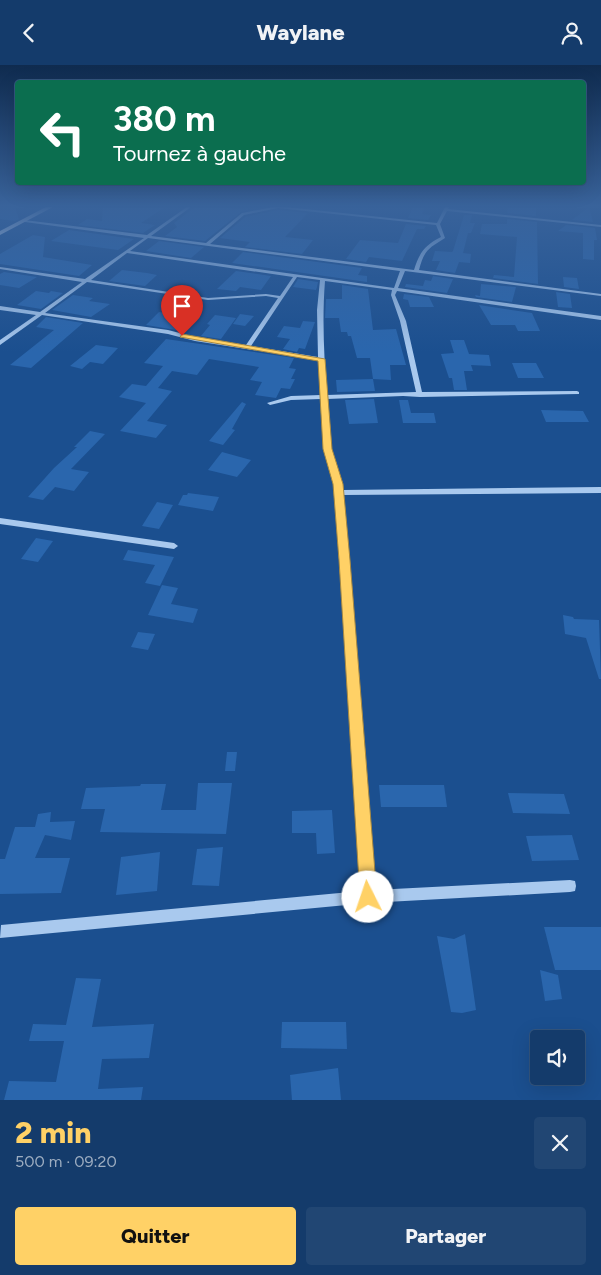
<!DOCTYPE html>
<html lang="fr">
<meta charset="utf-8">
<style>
:root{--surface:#143b6b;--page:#214673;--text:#f1f3f6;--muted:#9dadc1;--line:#33557e;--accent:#ffd166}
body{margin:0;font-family:Figtree,sans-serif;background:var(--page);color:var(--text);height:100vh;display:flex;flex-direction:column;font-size:19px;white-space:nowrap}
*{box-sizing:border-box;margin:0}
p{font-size:16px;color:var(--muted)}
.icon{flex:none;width:28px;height:28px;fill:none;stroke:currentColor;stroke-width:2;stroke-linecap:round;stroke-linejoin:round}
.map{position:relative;height:1035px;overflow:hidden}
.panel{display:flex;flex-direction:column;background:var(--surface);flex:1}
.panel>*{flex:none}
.top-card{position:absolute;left:15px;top:15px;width:571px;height:105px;border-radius:5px;box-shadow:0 5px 20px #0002,0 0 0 1px var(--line);background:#0b6e4f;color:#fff;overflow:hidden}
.fabs{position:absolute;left:530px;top:965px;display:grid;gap:10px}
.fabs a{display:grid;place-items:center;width:55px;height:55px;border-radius:5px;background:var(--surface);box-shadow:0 5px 20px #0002,0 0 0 1px var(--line);font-size:25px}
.pin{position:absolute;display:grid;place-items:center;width:42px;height:42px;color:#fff;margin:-51px -21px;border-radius:50% 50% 50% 0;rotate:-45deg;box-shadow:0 0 5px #0007}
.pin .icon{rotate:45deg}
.me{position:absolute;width:55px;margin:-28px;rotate:356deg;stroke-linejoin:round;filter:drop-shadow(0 0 4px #0008)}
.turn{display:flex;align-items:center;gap:18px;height:105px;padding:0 15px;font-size:22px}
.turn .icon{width:65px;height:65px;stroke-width:2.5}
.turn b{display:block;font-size:35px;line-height:42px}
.round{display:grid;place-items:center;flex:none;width:52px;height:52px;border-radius:5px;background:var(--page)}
.headline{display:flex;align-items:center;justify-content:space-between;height:85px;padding:0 15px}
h1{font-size:30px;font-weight:800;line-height:38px;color:var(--accent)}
.primary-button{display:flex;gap:10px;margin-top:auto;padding:10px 15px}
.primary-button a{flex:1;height:58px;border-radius:5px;background:var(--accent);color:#111;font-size:20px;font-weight:800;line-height:58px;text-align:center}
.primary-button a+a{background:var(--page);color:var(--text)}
header{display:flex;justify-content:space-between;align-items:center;height:65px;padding:0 15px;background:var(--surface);font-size:22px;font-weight:800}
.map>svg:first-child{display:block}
</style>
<header><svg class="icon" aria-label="back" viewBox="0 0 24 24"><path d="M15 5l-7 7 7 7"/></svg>Waylane<svg class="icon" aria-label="person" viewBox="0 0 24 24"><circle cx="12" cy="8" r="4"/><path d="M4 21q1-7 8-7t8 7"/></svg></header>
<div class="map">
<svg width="601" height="1035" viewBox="0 0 601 1035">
<rect width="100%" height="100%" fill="#1b4f8f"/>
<g fill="#2a66ad">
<path d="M0 142H15L19 154 15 156 0 154Z"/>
<path d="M103 142H165L141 158 155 160 143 168 78 160 87 154 102 156Z"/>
<path d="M195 142H219L249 145 241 147 205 176 165 171 177 162 174 158Z"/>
<path d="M413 142H425L422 149 431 150 428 155 408 153Z"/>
<path d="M508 142H536V151L507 148Z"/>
<path d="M589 142 593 157 572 155Z"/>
<path d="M278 145 308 148 285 172 313 175 302 189 245 182 250 177 220 173 245 152Z"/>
<path d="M464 150H472L470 158H475L471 168H468L463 188 471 189 470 198 459 197 455 208 436 205 440 196H432L435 186 452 187 453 186Z"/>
<path d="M507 154 537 157 538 219 493 213 494 210 514 212 517 172 480 169 482 159H507Z"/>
<path d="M406 159 426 161 424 164H417L402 196 369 192 366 197 346 194 360 175 398 178Z"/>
<path d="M566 160 595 163 597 175H594V195L583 194V168L558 166Z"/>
<path d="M69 165 134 174 118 185 51 176Z"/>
<path d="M33 170 45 172 43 192 92 200 79 211 0 199V189Z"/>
<path d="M159 176 204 182 191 193 146 186Z"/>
<path d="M243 187 362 203 358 210 367 211V217L232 198Z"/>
<path d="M122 205 147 208 157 210 145 221 109 216Z"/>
<path d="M236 206 271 211 261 225 240 222 236 226 217 224Z"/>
<path d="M4 207 37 212 19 223 0 220V209Z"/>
<path d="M433 211 453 214 447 228 405 222 406 219 423 221 425 215 431 216Z"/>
<path d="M563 212 577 213 579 224 564 222Z"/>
<path d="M298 214 318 217 317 222 316 225 293 222Z"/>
<path d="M481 219 516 222 512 237 476 232 475 230 480 231Z"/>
<path d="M342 220 368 224 373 265 396 264 406 300H390L391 315 373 314 370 293H357L351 271H348L347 267H341L339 253H325L326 234H342Z"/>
<path d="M36 226 49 228 51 226 63 228 41 244 17 240Z"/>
<path d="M556 227 570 229 572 243 558 242Z"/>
<path d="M404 229 429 232 434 242H410L408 235 403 234Z"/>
<path d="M73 230 93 233 89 236 110 239 91 252 52 245Z"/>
<path d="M479 240 532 248 540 266H518L515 260H491Z"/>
<path d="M159 247 189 251 176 265 146 260Z"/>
<path d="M240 249 254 251 245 261 233 259Z"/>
<path d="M215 250 236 253 221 274 201 271 210 260 207 259Z"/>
<path d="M46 252 83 258 31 303 10 300 54 265 36 262Z"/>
<path d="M303 256 315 257 305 284 299 283 297 287 283 284 290 274 277 272 284 261 300 263Z"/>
<path d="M166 274 294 293 289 303 296 304 291 314H295L290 324 281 323 276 333 255 330 262 317 250 315 259 302 209 294 197 310 172 306 158 323 172 326 147 356 167 360 156 373 120 366 146 338 119 332 132 319 146 321 163 301 144 298Z"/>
<path d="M450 275H464L469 289 489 290 491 301 471 300 473 306H464L467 325H454L452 313H449L441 289 454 288Z"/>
<path d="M96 280 118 283 103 299 90 297 82 304 70 301Z"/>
<path d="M512 298H536L544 313H518Z"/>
<path d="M373 314 375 326 337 327 336 315Z"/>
<path d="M374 334 378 358 349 359 345 335Z"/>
<path d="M399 335H408L411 348H434L436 358H403Z"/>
<path d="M242 337 246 339 232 364 235 365 223 380 209 376Z"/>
<path d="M541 345 583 346 589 357H546Z"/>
<path d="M90 366 105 369 71 404 89 407 74 426 55 422 43 435 28 432 54 403 77 382H74Z"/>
<path d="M222 387 251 395 237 412 208 405Z"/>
<path d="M188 428 219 432 213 446 178 440 183 430H187Z"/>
<path d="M157 437 173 440 159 464 142 461Z"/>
<path d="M36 473 53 476 38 497 21 494Z"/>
<path d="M128 485 174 492 160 521 145 518 155 500 123 495Z"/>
<path d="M162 520 178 523 171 539 198 544 193 558 148 550Z"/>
<path d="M563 550 573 552 574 554 599 555 601 614H599L586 573 565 569Z"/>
<path d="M138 567 155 569 148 585 131 582Z"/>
<path d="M227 687H237L235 706H225Z"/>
<path d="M198 718H232L226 769 100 767 105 744H81L86 723 140 721 141 719H166L161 745H196Z"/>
<path d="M379 720H444L447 742H381Z"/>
<path d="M508 728 564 729 570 749 513 748Z"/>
<path d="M332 745 335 788 317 789 316 768H292V746Z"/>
<path d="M51 747 50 757 75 756 71 775 45 770 35 793H70L61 828 0 829V794H5L15 762H35L38 749Z"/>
<path d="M572 770 579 795 532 796 526 771Z"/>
<path d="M223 782 219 821 192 820 197 784Z"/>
<path d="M160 787 157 826 116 830 121 792Z"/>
<path d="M544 862H601V905H555Z"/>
<path d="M465 869 476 945 462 948 451 947 437 871 454 874Z"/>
<path d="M540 905 558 910 562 934 545 936Z"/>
<path d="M76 913 101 914 92 962 154 959 149 993 102 994 98 1024 143 1022 141 1035H4L9 1016 56 1017 64 976H29L33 959 66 960Z"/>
<path d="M282 957H346L347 984 281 983Z"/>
<path d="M338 1003 341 1035H292L290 1010Z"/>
</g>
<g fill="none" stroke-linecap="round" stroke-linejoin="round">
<g fill="#a9c9ee" fill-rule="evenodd">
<path d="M187 142H191L151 171 206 178 242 148 273 142H286L437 158 445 142H449L448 144 601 160V162L447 146 440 159 445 173C429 183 424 185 419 205L601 229V231L405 206 398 223 601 251V255L397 226 395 230 406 256 422 327 577 326 579 327V329L420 332 403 331 327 334 331 384 342 419V425L601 422V428L343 430 374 825 570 815 575 816 576 821 575 826 570 827 368 838 0 873 1 860 361 826 334 419 325 384 321 334 291 335 270 340 267 338 291 331 321 330 318 295 195 276 168 269 42 250 0 280V275L36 250 0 245V241L40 247 82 217 0 204V202L85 214 144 173 25 157 24 155 147 170ZM278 143 436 160 441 172C425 180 419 188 414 205L210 179 244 150ZM148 173 400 206 394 223 130 186ZM127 188 293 212 280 231 266 229 208 233 91 215ZM297 212 320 215 317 245 318 292 251 281ZM325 216 392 225 391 230 400 256 416 327 327 330C324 292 322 254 325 216ZM87 217 208 235 266 231 278 233 246 280 195 272 168 265 45 248Z"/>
<path d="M0 453 174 478 178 481 174 484 0 459Z"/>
</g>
<path fill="#f0f6ff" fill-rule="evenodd" d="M46 142H53L0 170V166Z"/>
</g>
<linearGradient id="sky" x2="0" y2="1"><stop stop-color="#0f2b4f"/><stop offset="0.49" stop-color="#39639b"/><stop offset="1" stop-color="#39639b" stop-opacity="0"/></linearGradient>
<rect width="601" height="287" fill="url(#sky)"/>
<path fill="#ffd166" stroke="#a68842" d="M182 269 325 294 332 384 343 419 350 495 377 832 374 838 368 841 362 838 360 832 339 495 333 419 323 384 318 296 180 272Z"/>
</svg>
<div class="fabs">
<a><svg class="icon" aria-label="sound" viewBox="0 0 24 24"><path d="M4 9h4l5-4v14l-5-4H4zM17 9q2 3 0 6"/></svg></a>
</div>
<div class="pin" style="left:182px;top:271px;background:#d93025"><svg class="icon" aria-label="arrive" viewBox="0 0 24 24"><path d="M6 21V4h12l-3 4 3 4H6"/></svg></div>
<svg class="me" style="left:368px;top:832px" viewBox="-20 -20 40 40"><circle r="19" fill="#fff"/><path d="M0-13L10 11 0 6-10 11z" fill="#ffd166"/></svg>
<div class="top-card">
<div class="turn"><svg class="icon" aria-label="left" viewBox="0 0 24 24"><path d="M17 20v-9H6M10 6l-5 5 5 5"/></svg><div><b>380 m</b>Tournez à gauche</div></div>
</div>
</div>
<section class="panel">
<div class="headline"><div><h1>2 min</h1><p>500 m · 09:20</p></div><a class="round"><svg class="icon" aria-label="close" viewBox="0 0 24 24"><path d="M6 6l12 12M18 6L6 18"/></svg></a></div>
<div class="primary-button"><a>Quitter</a><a>Partager</a></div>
</section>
